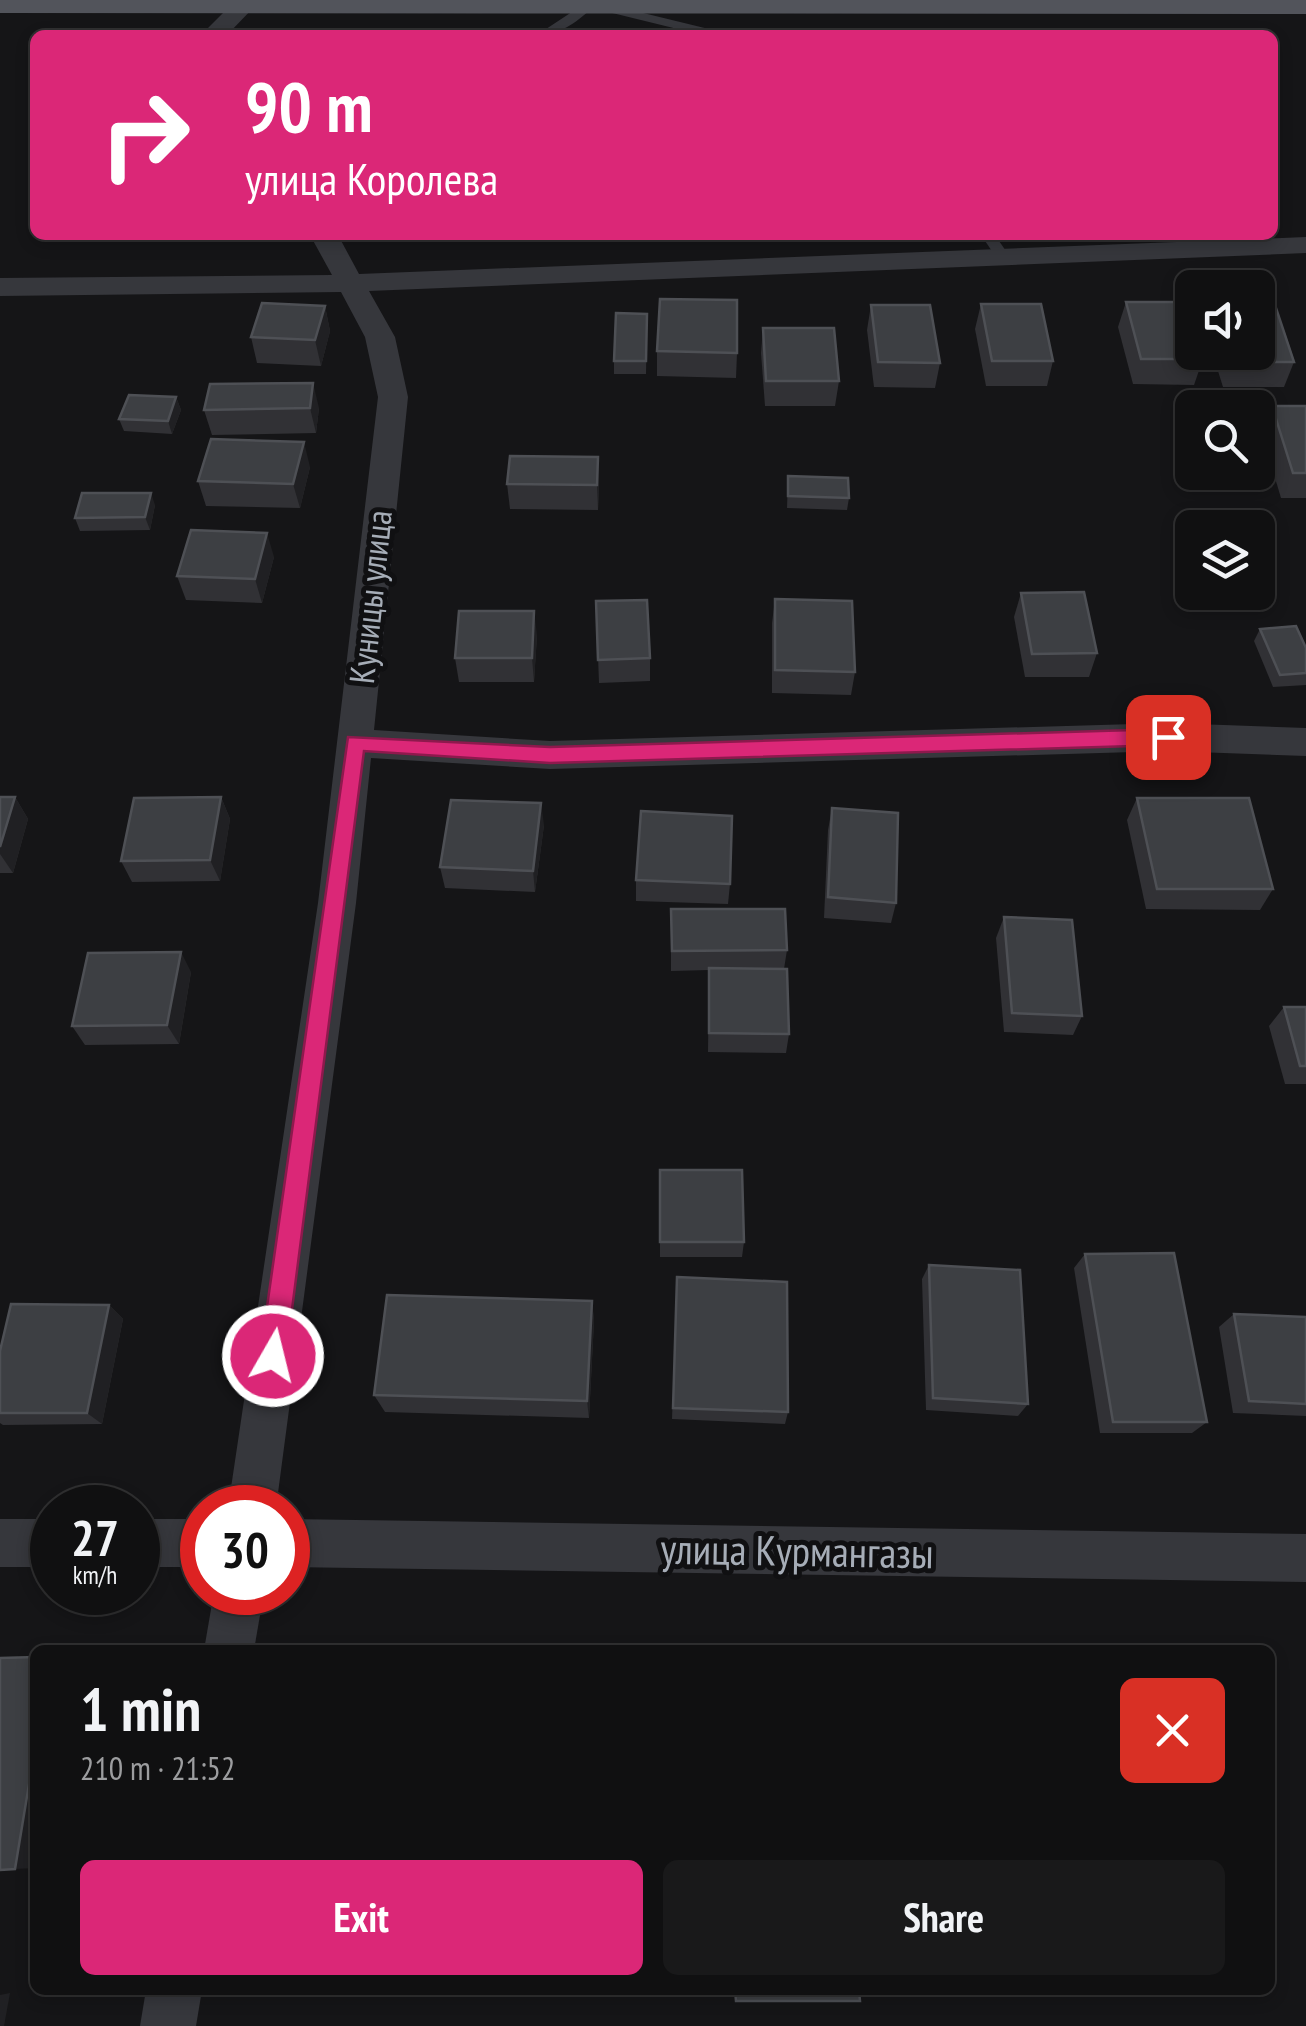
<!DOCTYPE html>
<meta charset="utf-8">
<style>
:root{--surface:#101011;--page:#19191a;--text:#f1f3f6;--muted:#9c9d9f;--line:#303031;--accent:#db2777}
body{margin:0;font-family:"PT Sans Narrow",sans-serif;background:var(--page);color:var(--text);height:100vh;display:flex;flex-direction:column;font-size:38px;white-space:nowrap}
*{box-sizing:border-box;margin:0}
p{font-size:32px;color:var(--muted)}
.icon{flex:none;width:55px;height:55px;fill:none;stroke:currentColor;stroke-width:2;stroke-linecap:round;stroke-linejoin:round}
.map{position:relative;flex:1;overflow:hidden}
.side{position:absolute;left:30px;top:1645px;width:1245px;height:350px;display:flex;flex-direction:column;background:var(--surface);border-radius:15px;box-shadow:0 5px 15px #0003,0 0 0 2px var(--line)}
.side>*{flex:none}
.banner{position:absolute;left:30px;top:30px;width:1248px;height:210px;border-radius:15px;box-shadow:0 5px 15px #0003,0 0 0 2px var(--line);background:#db2777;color:#fff;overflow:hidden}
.fabs{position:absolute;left:1175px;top:270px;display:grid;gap:20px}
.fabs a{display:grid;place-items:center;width:100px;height:100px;border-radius:15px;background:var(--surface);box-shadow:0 5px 15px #0003,0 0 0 2px var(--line);font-size:50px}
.speed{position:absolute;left:30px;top:1485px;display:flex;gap:20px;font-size:50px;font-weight:700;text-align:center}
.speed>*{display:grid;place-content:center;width:130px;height:130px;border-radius:50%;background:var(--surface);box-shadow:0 5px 15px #0003,0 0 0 2px var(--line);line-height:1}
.speed small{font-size:25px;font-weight:400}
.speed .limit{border:15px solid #d22;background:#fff;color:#111}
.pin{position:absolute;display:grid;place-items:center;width:85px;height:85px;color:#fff;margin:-42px;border-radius:20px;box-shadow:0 5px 15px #0006}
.me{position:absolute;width:110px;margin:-55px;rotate:8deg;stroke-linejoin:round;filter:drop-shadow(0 0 8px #0008)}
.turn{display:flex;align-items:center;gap:35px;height:210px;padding:0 50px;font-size:45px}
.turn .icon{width:130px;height:130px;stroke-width:2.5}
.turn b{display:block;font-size:70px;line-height:85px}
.round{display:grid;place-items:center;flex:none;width:105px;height:105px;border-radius:15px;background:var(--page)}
.head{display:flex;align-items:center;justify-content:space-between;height:170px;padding:0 50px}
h1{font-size:60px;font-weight:800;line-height:75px}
.primary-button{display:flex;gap:20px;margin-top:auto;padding:20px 50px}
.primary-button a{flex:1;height:115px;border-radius:15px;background:var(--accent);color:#fff;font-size:40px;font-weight:800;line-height:115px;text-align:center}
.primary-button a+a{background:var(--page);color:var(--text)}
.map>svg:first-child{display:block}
</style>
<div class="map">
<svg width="1306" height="2026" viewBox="0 0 1306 2026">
<rect width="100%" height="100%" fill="#151517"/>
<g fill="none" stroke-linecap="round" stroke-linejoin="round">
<g fill="#36373c" fill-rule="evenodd">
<path d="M590 0 721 32 723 35H702L592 8C576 23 559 35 537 35Z"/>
<path d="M981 235H995L1010 257 1008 260H998Z"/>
</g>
<g fill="#36373c" fill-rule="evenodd">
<path d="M236 0 258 3 227 35H201Z"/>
<path d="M310 235H338L359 274 1306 237V253L369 291 395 337 408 397 374 730 550 741 1168 723 1306 728V756L1168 751 550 769 371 758 356 903 276 1508H228L318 903 378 397 365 337 341 292 0 296V278L332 275Z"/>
<rect x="0" y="1519" width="52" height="48"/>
<rect x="138" y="1519" width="64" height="48"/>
<path d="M288 1519 1306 1534V1582L288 1567Z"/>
<path d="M214 1592H264L254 1650H204Z"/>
<path d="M146 1990H202L196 2026H140Z"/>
</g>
<path fill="#52545b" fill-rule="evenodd" d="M0 0H1306V14L0 13Z"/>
</g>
<g fill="#313135">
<path d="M1126 302 1203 359 1194 385 1133 384 1118 327Z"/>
<path d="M981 304 1053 361 1047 386H986L975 329Z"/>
<path d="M871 305 940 363 935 388 874 387 867 330Z"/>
<path d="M325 306 330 331 321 366 257 363 251 337Z"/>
<path d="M647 314 646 374H614V361Z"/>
<path d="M763 328 839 381 835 406H765L761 353Z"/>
<path d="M657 351 737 353 736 378 657 376Z"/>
<path d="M1212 352H1258L1294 362 1284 387H1223Z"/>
<path d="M176 397 181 410 172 434 124 431 119 419Z"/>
<path d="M1272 406H1306V498H1281L1261 431Z"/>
<path d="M319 408 316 433 212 435 204 410Z"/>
<path d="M310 467 300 508 206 506 198 481Z"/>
<path d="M788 476 849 498 847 510 787 508Z"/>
<path d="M599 482 598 510 510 509 507 484Z"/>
<path d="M155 505 150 530 80 531 75 518Z"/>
<path d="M274 557 262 603 186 600 177 576Z"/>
<path d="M1021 593 1097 653 1089 677H1025L1014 617Z"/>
<path d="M775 599 855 672 851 695 772 693V623Z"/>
<path d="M596 601 650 658V681L599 683Z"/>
<path d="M1260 629 1306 648V685L1273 687 1254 641Z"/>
<path d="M537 635 534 682H459L455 658Z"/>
<path d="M0 797H15L28 819 13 873H0Z"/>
<path d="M221 797 230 819 220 881 132 882 121 861Z"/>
<path d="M1137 798 1273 889 1260 910 1146 909 1127 820Z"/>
<path d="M832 808 896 903 891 923 824 918 828 830Z"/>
<path d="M544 825 535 892 445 888 440 867Z"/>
<path d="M636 880 730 884 728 904 636 901Z"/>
<path d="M671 909 787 950 784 969 789 1034 786 1053 708 1052 709 970 671 971Z"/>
<path d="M1004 917 1082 1016 1073 1035 1004 1032 996 938Z"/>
<path d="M191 972 179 1044 85 1045 72 1026Z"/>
<path d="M1284 1007H1306V1084H1285L1269 1026Z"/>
<path d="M660 1170 744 1242 742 1257H660Z"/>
<path d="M1085 1254 1207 1422 1192 1433H1100L1074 1268Z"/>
<path d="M929 1265 1028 1404 1018 1416 926 1410 922 1279Z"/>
<path d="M677 1277 788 1412 785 1424 672 1419Z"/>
<path d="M592 1301 594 1321 589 1418 385 1412 374 1395Z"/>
<path d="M109 1305 123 1319 102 1424 3 1425 0 1423V1414Z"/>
<path d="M1234 1314 1306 1317V1416L1233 1413 1219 1327Z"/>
</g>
<g fill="#202023">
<path d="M325 306 330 331 321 366 315 340Z"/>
<path d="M313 383 319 408 316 433 310 408Z"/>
<path d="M176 397 181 410 172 434 168 421Z"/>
<path d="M304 442 310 467 300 508 293 484Z"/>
<path d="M598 457 599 482 598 510 597 485Z"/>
<path d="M151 493 155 505 150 530 145 517Z"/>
<path d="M267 533 274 557 262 603 255 579Z"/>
<path d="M534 611 537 635 534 682 532 658Z"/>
<path d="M15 797 28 819 13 873 0 854V847Z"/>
<path d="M221 797 230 819 220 881 210 860Z"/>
<path d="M541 803 544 825 535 892 533 871Z"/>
<path d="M181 952 191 972 179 1044 167 1025Z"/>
<path d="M592 1301 594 1321 589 1418 587 1401Z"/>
<path d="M109 1305 123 1319 102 1424 87 1413Z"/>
<path d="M35 1748V1868L15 1869Z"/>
<path d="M10 1993 4 2026H0V1995Z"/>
</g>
<g fill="#3d3f43" stroke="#4e5055" stroke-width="2.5">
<path d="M660 299 737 300V353L657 351Z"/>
<path d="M1126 302H1186L1192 324V352H1201L1203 359H1141Z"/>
<path d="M262 303 325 306 315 340 251 337Z"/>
<path d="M981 304H1041L1053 361H992Z"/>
<path d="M871 305H930L940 363 878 362Z"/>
<path d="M1258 305H1275L1294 362H1233L1230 352H1258Z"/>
<path d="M616 313 647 314 646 361H614Z"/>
<path d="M763 328H834L839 381H766Z"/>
<path d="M313 383 310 408 204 410 210 384Z"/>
<path d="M129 395 176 397 168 421 119 419Z"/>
<path d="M1272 406H1306V473H1293Z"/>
<path d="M211 439 304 442 293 484 198 481Z"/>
<path d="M510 456 598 457 597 485 507 484Z"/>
<path d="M788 476 848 478 849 498 788 496Z"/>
<path d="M82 493H151L145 517 75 518Z"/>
<path d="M191 530 267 533 255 579 177 576Z"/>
<path d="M1084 592 1097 653 1032 654 1021 593Z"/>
<path d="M775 599 852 601 855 672 775 670Z"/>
<path d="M647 600 650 658 598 660 596 601Z"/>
<path d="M459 611H534L532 658H455Z"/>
<path d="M1296 626 1306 648V673L1280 675 1260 629Z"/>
<path d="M0 797H15L0 847Z"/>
<path d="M221 797 210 860 121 861 134 798Z"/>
<path d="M1137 798H1249L1273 889H1157Z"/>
<path d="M451 800 541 803 533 871 440 867Z"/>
<path d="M832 808 898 813 896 903 828 897Z"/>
<path d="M641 811 732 816 730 884 636 880Z"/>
<path d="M671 909H785L787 950 672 951Z"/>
<path d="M1004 917 1072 920 1082 1016 1012 1013Z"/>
<path d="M181 952 167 1025 72 1026 88 953Z"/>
<path d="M709 968 787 969 789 1034 709 1033Z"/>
<path d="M1284 1007H1306V1066H1300Z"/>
<path d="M660 1170H742L744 1242H660Z"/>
<path d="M1174 1253 1207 1422H1113L1085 1254Z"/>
<path d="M929 1265 1020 1270 1028 1404 933 1398Z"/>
<path d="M677 1277 787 1282 788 1412 673 1408Z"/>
<path d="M387 1295 592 1301 587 1401 374 1395Z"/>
<path d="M11 1304 109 1305 87 1413H0V1351Z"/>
<path d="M1234 1314 1306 1317V1404L1249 1401Z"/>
<path d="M35 1657V1748L15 1869 0 1870V1658Z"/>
<path d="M735 1990H859L860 2001H736Z"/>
</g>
<path fill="#db2777" stroke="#8e194d" stroke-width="2.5" d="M1168 729 1178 737 1168 745 550 763 364 751 286 1356 282 1366 273 1369 264 1366 260 1356 348 737 550 747Z"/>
<g text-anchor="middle" stroke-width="10" stroke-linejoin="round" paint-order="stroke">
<g font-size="35" fill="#a6adb7" stroke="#101012">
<text transform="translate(371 597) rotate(-84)" y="12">Куницы улица</text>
</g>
<g font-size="42" fill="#a6adb7" stroke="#101012">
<text transform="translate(797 1551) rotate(1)" y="15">улица Курмангазы</text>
</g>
</g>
</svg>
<div class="fabs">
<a><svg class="icon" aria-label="sound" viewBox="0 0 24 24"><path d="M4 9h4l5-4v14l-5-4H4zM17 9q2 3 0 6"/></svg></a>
<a><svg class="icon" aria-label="search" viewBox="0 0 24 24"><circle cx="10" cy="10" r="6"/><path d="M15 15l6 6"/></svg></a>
<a><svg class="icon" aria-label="layers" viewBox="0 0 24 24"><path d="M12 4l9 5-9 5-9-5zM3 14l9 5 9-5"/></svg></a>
</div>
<div class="speed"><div>27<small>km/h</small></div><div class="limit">30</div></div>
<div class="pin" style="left:1168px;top:737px;background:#d93025"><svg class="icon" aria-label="arrive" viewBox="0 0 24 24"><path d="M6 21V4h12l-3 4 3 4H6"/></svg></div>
<svg class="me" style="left:273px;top:1356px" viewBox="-20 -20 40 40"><circle r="17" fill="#db2777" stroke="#fff" stroke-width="3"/><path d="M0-11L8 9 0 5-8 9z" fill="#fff"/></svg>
<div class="banner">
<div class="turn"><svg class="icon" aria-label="right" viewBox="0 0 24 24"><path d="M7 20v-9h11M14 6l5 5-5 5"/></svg><div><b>90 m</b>улица Королева</div></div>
</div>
<section class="side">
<div class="head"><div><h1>1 min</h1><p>210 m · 21:52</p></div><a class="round" style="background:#d93025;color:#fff"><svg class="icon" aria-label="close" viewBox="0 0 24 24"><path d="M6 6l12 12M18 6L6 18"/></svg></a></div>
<div class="primary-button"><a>Exit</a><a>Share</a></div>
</section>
</div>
